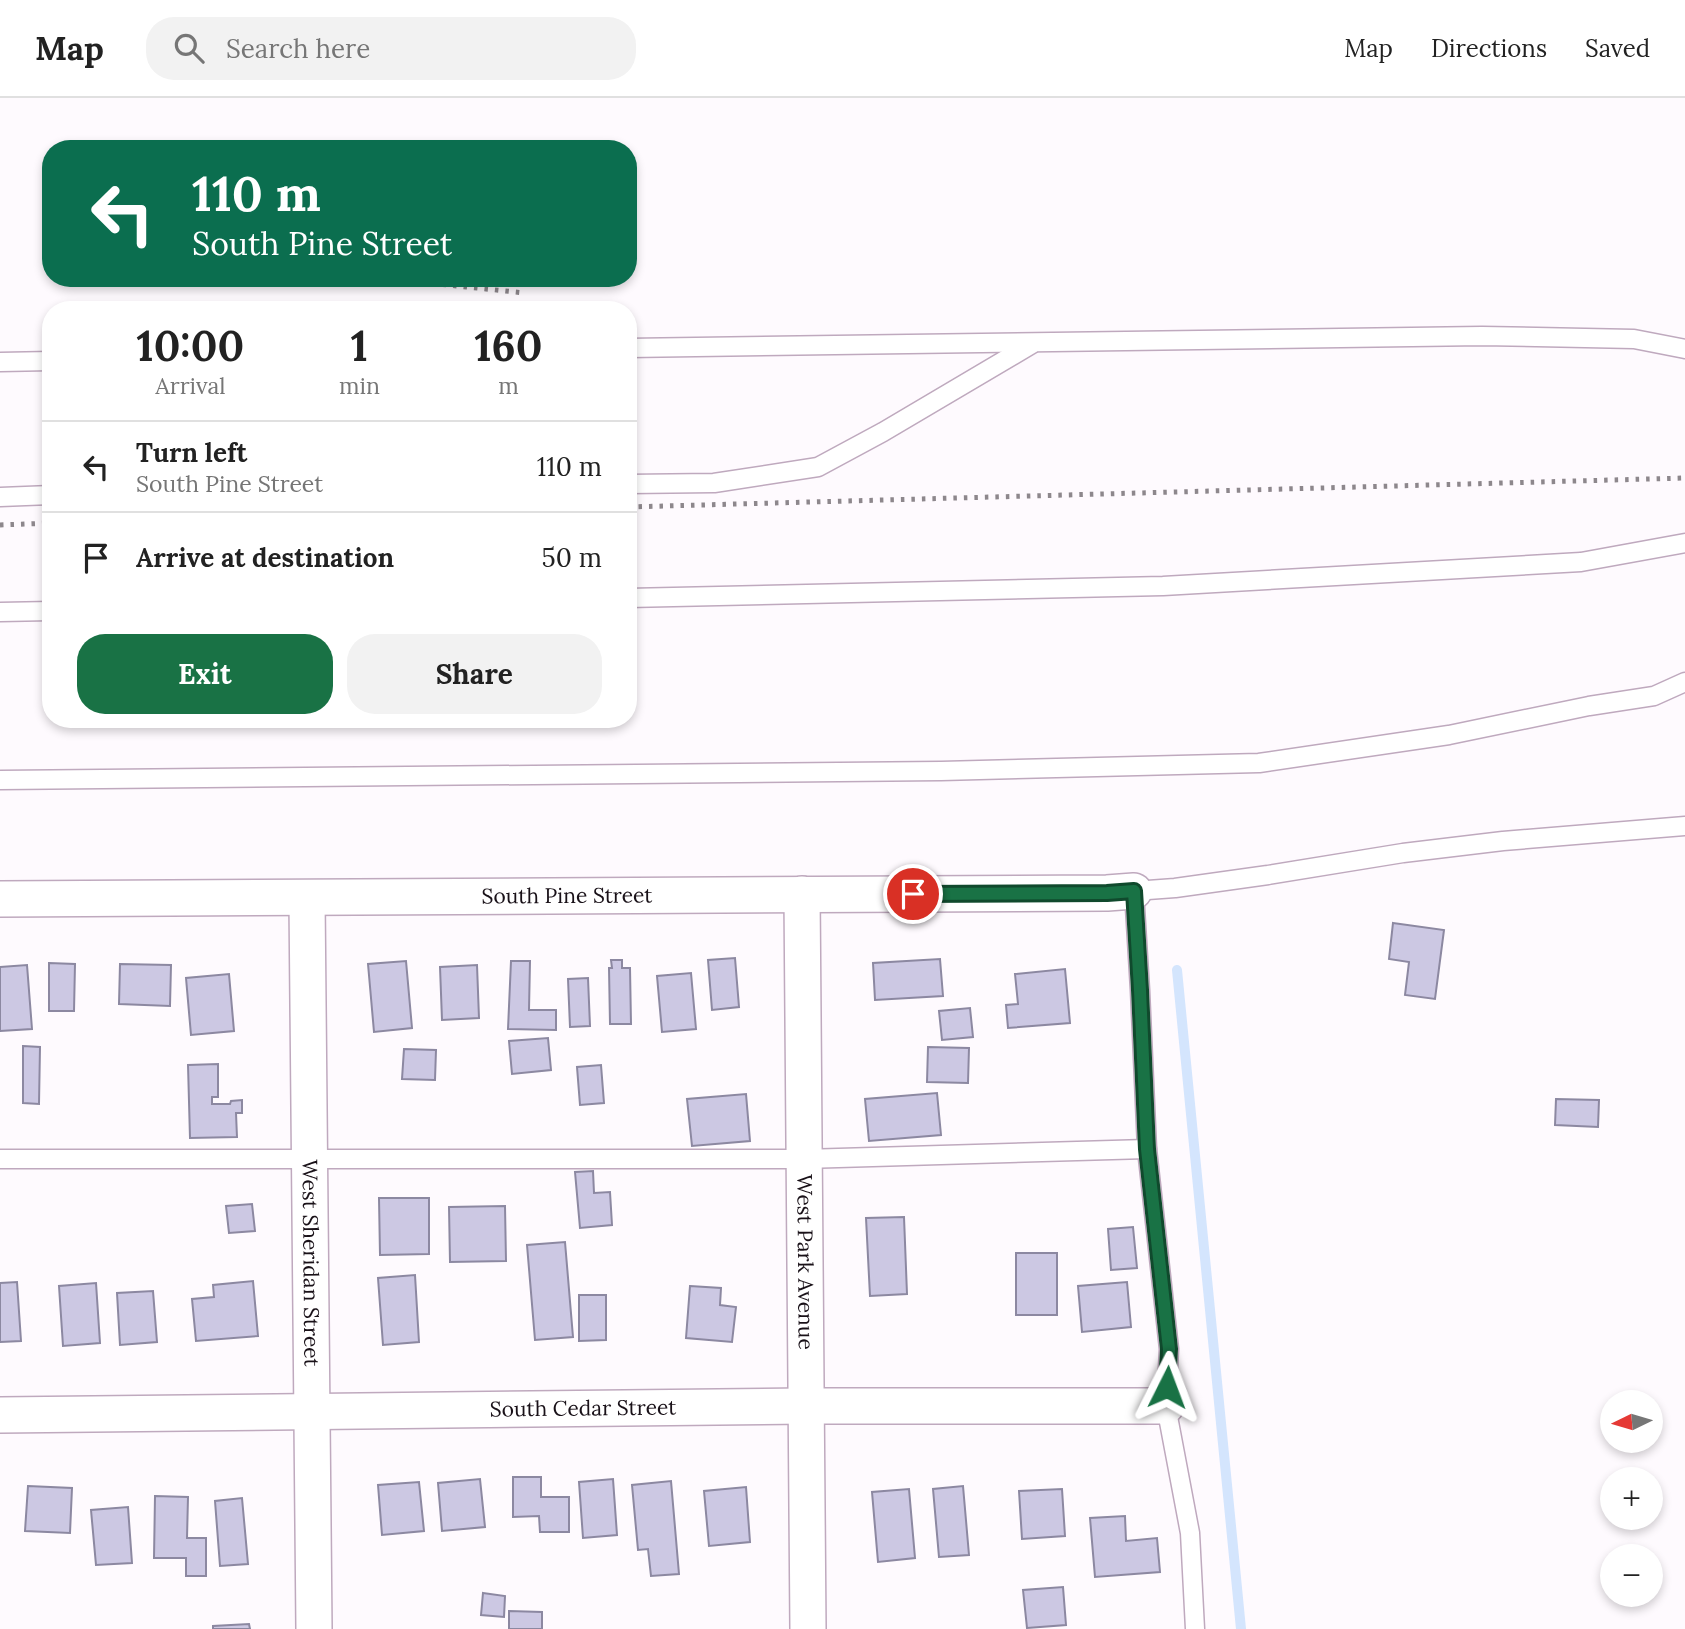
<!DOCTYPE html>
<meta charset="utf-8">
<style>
:root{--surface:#fff;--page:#f2f2f2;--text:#222;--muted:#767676;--line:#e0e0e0;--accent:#197245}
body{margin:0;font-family:Lora,serif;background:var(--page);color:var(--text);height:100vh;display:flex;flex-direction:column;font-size:26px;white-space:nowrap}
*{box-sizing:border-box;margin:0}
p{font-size:23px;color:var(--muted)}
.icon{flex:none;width:38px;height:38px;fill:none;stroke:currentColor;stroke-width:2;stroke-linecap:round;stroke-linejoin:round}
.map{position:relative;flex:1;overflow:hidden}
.sheet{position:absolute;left:42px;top:203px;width:595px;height:427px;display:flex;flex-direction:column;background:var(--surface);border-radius:28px;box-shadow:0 4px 10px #0003}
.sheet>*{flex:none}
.banner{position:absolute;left:42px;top:42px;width:595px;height:147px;border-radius:28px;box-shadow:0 4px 10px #0003;background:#0b6e4f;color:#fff;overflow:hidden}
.needle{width:46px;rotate:265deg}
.buttons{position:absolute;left:1600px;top:1292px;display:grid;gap:14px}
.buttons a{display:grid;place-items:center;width:63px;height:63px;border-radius:50%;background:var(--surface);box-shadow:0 4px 10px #0003;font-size:35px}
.pin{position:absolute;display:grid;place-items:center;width:60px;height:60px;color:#fff;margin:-30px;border:4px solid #fff;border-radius:50%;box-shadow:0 2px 7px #0007}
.me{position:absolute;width:77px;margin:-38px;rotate:3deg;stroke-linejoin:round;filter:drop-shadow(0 0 5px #0008)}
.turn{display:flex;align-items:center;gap:24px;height:147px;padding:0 35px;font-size:32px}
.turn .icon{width:91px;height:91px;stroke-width:2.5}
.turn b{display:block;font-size:49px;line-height:60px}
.eta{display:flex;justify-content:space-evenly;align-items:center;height:119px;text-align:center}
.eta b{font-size:42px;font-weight:700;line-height:49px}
.cta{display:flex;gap:14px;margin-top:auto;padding:14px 35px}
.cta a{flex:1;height:80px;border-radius:28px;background:var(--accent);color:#fff;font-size:28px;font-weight:700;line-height:80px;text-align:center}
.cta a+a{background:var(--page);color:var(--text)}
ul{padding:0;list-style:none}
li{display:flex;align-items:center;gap:21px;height:91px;padding:0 35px;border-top:2px solid var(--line)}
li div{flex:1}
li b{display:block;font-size:26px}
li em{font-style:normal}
header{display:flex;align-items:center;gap:42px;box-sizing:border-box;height:98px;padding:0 35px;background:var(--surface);border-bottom:2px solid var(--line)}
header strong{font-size:33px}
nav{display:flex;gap:38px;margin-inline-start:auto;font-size:24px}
.search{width:490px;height:63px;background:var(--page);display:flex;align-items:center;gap:18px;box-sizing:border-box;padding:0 24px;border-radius:28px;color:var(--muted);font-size:26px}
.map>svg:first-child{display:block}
</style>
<header>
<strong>Map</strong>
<div class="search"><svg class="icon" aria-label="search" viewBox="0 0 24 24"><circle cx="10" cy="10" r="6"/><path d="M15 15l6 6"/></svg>Search here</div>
<nav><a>Map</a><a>Directions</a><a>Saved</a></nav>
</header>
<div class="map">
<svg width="1685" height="1531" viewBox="0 0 1685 1531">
<rect width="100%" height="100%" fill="#fefafe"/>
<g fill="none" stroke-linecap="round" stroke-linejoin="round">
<path stroke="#d4e5fd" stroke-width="10" d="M1177 872 1241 1531"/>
</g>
<g fill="#ccc8e3" stroke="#8c88a1" stroke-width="2">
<path d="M1393 825 1444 832 1435 901 1405 897 1409 864 1389 861Z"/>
<path d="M735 860 739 909 712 912 708 862Z"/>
<path d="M940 861 943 898 875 902 873 865Z"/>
<path d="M611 862H622V870H630L631 926H610L609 870H612Z"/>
<path d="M406 863 412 930 374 934 368 866Z"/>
<path d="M511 863H530L529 912H556V932L508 931Z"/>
<path d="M49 865 75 866 74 913H49Z"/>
<path d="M120 866 171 867 170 908 119 906Z"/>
<path d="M27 867 32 931 0 933V869Z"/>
<path d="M477 867 479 920 442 922 440 869Z"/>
<path d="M1065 871 1070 925 1008 930 1006 907 1018 906 1015 876Z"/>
<path d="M691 875 696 931 662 934 657 878Z"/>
<path d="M229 876 234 933 191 937 186 880Z"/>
<path d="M588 880 590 928 570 929 568 881Z"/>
<path d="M970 910 973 939 942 942 939 913Z"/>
<path d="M548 940 551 972 512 976 509 943Z"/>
<path d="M23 948 40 949 39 1006 23 1005Z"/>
<path d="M928 949 969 950 968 985 927 984Z"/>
<path d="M404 951 436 952 435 982 402 981Z"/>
<path d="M218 966V999H212V1006H230L231 1003 242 1002V1015H236L237 1039 190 1040 188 967Z"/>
<path d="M601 967 604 1005 580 1007 577 969Z"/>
<path d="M937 995 941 1037 869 1043 865 1001Z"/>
<path d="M746 996 750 1043 692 1048 687 1001Z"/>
<path d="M1556 1001 1599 1002 1598 1029 1555 1027Z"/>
<path d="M593 1073 594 1095 610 1094 612 1127 580 1130 575 1074Z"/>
<path d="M379 1100H429V1156L380 1157Z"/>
<path d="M252 1106 255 1133 229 1135 226 1108Z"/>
<path d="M505 1108 506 1163 450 1164 449 1109Z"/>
<path d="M904 1119 907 1196 870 1198 866 1120Z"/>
<path d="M1133 1129 1137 1170 1111 1172 1108 1131Z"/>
<path d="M565 1144 573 1239 535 1242 527 1147Z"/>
<rect x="1016" y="1155" width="41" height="62"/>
<path d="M415 1177 419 1244 383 1247 378 1180Z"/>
<path d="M253 1183 258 1238 196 1243 192 1201 214 1199 213 1187Z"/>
<path d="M17 1184 21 1243 0 1244V1185Z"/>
<path d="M1127 1184 1131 1229 1082 1234 1078 1188Z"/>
<path d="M96 1185 100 1245 63 1248 59 1188Z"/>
<path d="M690 1188 721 1190 720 1207 736 1209 732 1244 686 1240Z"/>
<path d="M153 1193 157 1244 120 1247 117 1195Z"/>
<path d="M579 1197H606V1242L579 1243Z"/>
<path d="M513 1379H541V1399H569V1434H540L539 1418 513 1419Z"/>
<path d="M480 1381 485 1429 442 1433 438 1385Z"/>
<path d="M613 1381 617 1437 583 1440 579 1384Z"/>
<path d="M671 1383 679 1476 651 1478 648 1451 638 1452 632 1387Z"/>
<path d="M419 1384 424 1433 382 1437 378 1387Z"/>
<path d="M28 1388 72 1390 70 1435 25 1433Z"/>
<path d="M963 1388 969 1457 939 1459 933 1391Z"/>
<path d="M746 1389 750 1444 709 1448 704 1393Z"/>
<path d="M909 1391 915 1460 878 1464 872 1394Z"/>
<path d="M1062 1391 1065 1438 1022 1441 1019 1393Z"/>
<path d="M155 1398 188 1399 187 1440H206V1478H186V1460H154Z"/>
<path d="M242 1400 248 1466 220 1468 215 1403Z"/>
<path d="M128 1409 132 1465 96 1467 91 1412Z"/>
<path d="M1125 1418 1126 1443 1157 1440 1160 1474 1095 1479 1090 1420Z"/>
<path d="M1063 1489 1066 1527 1027 1530 1023 1492Z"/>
<path d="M483 1495 505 1498 504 1519 481 1517Z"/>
<path d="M509 1513 542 1514V1531H509Z"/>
<path d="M249 1526 250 1531H213V1528Z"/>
</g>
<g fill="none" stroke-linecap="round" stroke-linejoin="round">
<g stroke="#bfa9be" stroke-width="21">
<g id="lane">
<path d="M628 250 1482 238 1634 241 1685 251"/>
<path d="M0 264 51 263"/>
<path d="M628 386 714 385 818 369 883 334 1032 246"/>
<path d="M0 399 51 397"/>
<path d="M628 500 1163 488 1581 464 1685 445"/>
<path d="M0 514 51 513"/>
<path d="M0 682 941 673 1259 665 1449 637 1589 608 1654 598 1685 584"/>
<path d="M0 1061H804L1147 1051"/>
<path d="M1195 1531 1190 1435 1166 1308 1169 1251 1147 1051 1140 892 1134 793 1175 790 1268 777 1403 755 1503 743 1685 728"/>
</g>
</g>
<g stroke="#bfa9be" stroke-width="38">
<g id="street">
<path id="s1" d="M802 796 808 1531"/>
<path id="s2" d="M0 801 1107 795 1134 793"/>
<path id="s3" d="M307 801 314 1531"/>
<path id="s4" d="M0 1317 805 1308H1166"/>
</g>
</g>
<use href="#lane" stroke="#fff" stroke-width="18"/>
<use href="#street" stroke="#fff" stroke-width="35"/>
<g stroke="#8d878c" stroke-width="5" stroke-dasharray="3.5 7" stroke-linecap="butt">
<path d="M380 180 525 195"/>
<path d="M628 409 1685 380"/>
<path d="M0 427 51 425"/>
</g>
</g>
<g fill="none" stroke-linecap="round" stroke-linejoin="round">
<g stroke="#104a2d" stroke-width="18">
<path id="route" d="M913 796 1107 795 1134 793 1140 892 1147 1051 1169 1251 1167 1289"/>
</g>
<use href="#route" stroke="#197245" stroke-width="12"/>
</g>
<g text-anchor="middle" stroke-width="5" stroke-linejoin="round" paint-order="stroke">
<g font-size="21" fill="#191118" stroke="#fff">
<text dy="7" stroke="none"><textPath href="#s2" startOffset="567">South Pine Street</textPath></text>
<text dy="7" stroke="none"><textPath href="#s1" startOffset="368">West Park Avenue</textPath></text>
<text dy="7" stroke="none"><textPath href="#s3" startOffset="364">West Sheridan Street</textPath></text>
<text dy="7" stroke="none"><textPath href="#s4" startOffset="583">South Cedar Street</textPath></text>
</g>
</g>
</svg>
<div class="buttons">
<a><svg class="needle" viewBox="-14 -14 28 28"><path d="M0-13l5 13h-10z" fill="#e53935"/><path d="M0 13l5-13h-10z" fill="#767676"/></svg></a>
<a>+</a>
<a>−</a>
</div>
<div class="pin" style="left:913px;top:796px;background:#d93025"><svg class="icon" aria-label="arrive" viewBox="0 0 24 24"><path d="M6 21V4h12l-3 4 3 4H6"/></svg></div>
<svg class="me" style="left:1167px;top:1289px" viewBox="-20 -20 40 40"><path d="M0-17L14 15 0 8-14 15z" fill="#197245" stroke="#fff" stroke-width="4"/></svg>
<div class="banner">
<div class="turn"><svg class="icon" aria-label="left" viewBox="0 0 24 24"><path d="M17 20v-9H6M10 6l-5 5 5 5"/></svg><div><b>110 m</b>South Pine Street</div></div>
</div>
<section class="sheet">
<div class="eta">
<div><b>10:00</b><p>Arrival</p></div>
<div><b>1</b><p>min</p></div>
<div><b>160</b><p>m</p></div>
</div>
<ul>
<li><svg class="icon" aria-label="left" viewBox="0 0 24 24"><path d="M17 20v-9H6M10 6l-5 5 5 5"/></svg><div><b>Turn left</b><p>South Pine Street</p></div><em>110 m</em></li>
<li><svg class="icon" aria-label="arrive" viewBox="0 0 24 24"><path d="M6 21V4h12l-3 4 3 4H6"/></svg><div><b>Arrive at destination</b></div><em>50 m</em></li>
</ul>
<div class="cta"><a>Exit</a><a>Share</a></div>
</section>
</div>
